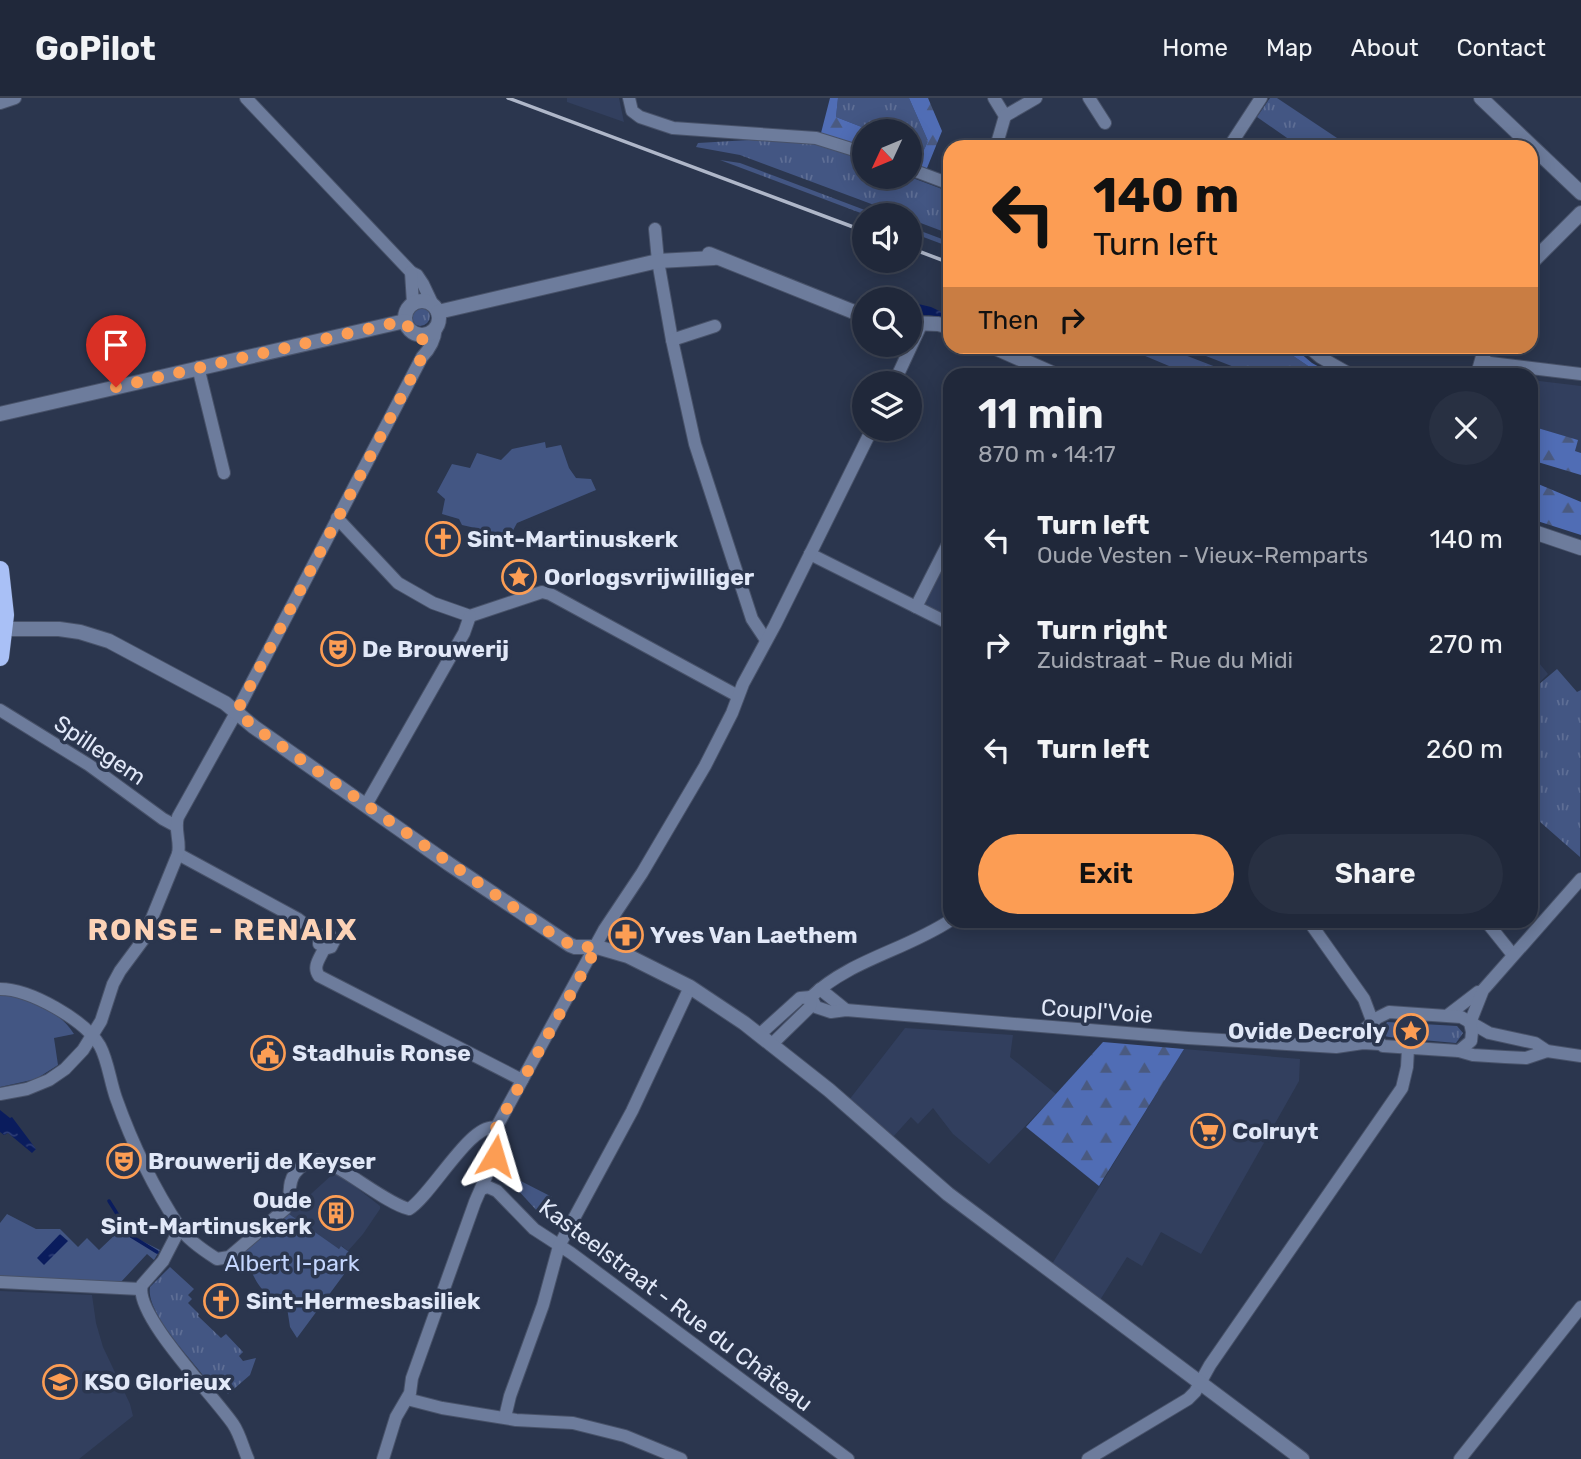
<!DOCTYPE html>
<meta charset="utf-8">
<style>
:root{--surface:#20283a;--page:#283042;--text:#f1f3f6;--muted:#a2a6af;--line:#3d4454;--accent:#fc9d54}
body{margin:0;font-family:Rubik,sans-serif;background:var(--page);color:var(--text);height:100vh;display:flex;flex-direction:column;font-size:26px;white-space:nowrap}
*{box-sizing:border-box;margin:0}
p{font-size:23px;color:var(--muted)}
.icon{flex:none;width:38px;height:38px;fill:none;stroke:currentColor;stroke-width:2;stroke-linecap:round;stroke-linejoin:round}
.map{position:relative;flex:1;overflow:hidden}
.sheet{position:absolute;left:943px;top:270px;width:595px;height:560px;display:flex;flex-direction:column;background:var(--surface);border-radius:21px;box-shadow:0 4px 18px #0003,0 0 0 2px var(--line)}
.sheet>*{flex:none}
.top-card{position:absolute;left:943px;top:42px;width:595px;height:214px;border-radius:21px;box-shadow:0 4px 18px #0003,0 0 0 2px var(--line);background:#fc9d54;color:#111;overflow:hidden}
.needle{width:46px;rotate:226deg}
.controls{position:absolute;left:852px;top:21px;display:grid;gap:14px}
.controls a{display:grid;place-items:center;width:70px;height:70px;border-radius:50%;background:var(--surface);box-shadow:0 4px 18px #0003,0 0 0 2px var(--line);font-size:35px}
.pin{position:absolute;display:grid;place-items:center;width:60px;height:60px;color:#fff;margin:-72px -30px;border-radius:50% 50% 50% 0;rotate:-45deg;box-shadow:0 0 7px #0007}
.pin .icon{rotate:45deg}
.me{position:absolute;width:77px;margin:-38px;rotate:7deg;stroke-linejoin:round;filter:drop-shadow(0 0 5px #0008)}
.turn{display:flex;align-items:center;gap:24px;height:147px;padding:0 35px;font-size:32px}
.turn .icon{width:91px;height:91px;stroke-width:2.5}
.turn b{display:block;font-size:49px;line-height:60px}
.then{display:flex;align-items:center;height:66px;padding:0 35px;background:#0003;gap:14px;font-size:26px}
.round{display:grid;place-items:center;flex:none;width:74px;height:74px;border-radius:37px;background:var(--page)}
.summary{display:flex;align-items:center;justify-content:space-between;height:119px;padding:0 35px}
h1{font-size:42px;font-weight:600;line-height:52px}
.button{display:flex;gap:14px;margin-top:auto;padding:14px 35px}
.button a{flex:1;height:80px;border-radius:42px;background:var(--accent);color:#111;font-size:28px;font-weight:600;line-height:80px;text-align:center}
.button a+a{background:var(--page);color:var(--text)}
ul{padding:0;list-style:none}
li{display:flex;align-items:center;gap:21px;height:105px;padding:0 35px}
li div{flex:1}
li b{display:block;font-size:26px}
li em{font-style:normal}
header{display:flex;align-items:center;gap:42px;box-sizing:border-box;height:98px;padding:0 35px;background:var(--surface);border-bottom:2px solid var(--line)}
header strong{font-size:33px}
nav{display:flex;gap:38px;margin-inline-start:auto;font-size:24px}
.map>svg:first-child{display:block}
</style>
<header>
<strong>GoPilot</strong>
<nav><a>Home</a><a>Map</a><a>About</a><a>Contact</a></nav>
</header>
<div class="map">
<svg width="1581" height="1361" viewBox="0 0 1581 1361">
<defs>
<pattern id="grass-tufts" width="24" height="20" patternUnits="userSpaceOnUse" patternTransform="scale(1.75)"><rect width="24" height="20" fill="#435683"/><path d="M3 7l-1-3M5 7V3M7 7l1-3M15 17l-1-3M17 17v-4M19 17l1-3" fill="none" stroke="#5e6e95"/></pattern>
<pattern id="forest-firs" width="22" height="20" patternUnits="userSpaceOnUse" patternTransform="scale(1.75)"><rect width="22" height="20" fill="#506db5"/><path d="M5 1l3.5 6h-7zM16 11l3.5 6h-7z" fill="#4a5a80"/></pattern>
<pattern id="water-ripples" width="26" height="14" patternUnits="userSpaceOnUse" patternTransform="scale(1.75)"><rect width="26" height="14" fill="#0a1c5d"/><path d="M2 4q2-2 4 0t4 0M15 11q2-2 4 0t4 0" fill="none" stroke="#2d3d75"/></pattern>
</defs>
<rect width="100%" height="100%" fill="#2b364e"/>
<g fill="#323f5e">
<path d="M567 0H619L624 24 567 4Z"/>
<path d="M1531 282 1581 288V355L1575 353 1577 342 1531 328Z"/>
<path d="M950 447V524L921 509Z"/>
<path d="M1531 555 1548 576 1531 593Z"/>
<path d="M905 930 1013 937 1010 959 1056 996 989 1066 953 1036 933 1010 918 1026 911 1019 893 1039 849 1002Z"/>
<path d="M1184 951 1300 961 1299 983 1201 1156 1161 1134 1142 1168 1127 1159 1100 1202 1052 1166Z"/>
<path d="M334 1075H338L380 1108V1111L363 1136 348 1153 342 1148 339 1151 328 1144 289 1116Z"/>
<path d="M0 1193 92 1197 96 1225 103 1249 130 1306 133 1318 79 1361H0Z"/>
</g>
<g fill="url(#grass-tufts)">
<path d="M838 0H909L928 43 923 54 910 49V33H872L836 19Z"/>
<path d="M1270 0H1277L1340 42 1336 49H1300L1257 19Z"/>
<path d="M749 42 822 46 864 62V79H910L950 94V136L910 121V117H901L740 57 696 49 698 45Z"/>
<path d="M720 62 740 65 878 117H866Z"/>
<path d="M910 129 950 144V149L910 134Z"/>
<circle cx="420" cy="218" r="10"/>
<path d="M1124 249H1164L1234 276H1188Z"/>
<path d="M1183 249H1280L1320 276H1252Z"/>
<path d="M1557 571 1577 594 1581 592 1580 759 1539 723 1531 727V593Z"/>
<path d="M1387 924 1457 928 1463 935 1456 945 1389 939 1385 938 1383 933Z"/>
<path d="M507 1076 552 1099 545 1113 538 1114 506 1079Z"/>
<path d="M170 1169 194 1191 188 1197 192 1201 188 1205 199 1216 198 1218 221 1240 226 1236 243 1254 239 1258 243 1263 256 1260 250 1277 228 1296 219 1287 214 1292C199 1268 145 1217 150 1189Z"/>
</g>
<g fill="url(#forest-firs)">
<path d="M830 0H838L836 19 872 33H864V52L821 35Z"/>
<path d="M909 0H928L942 33 925 75 910 69V49L923 54 928 43Z"/>
<path d="M1280 249H1293L1312 265 1332 276H1320Z"/>
<path d="M1531 328 1578 342 1575 353 1581 355V377L1531 362Z"/>
<path d="M1531 383 1581 404V437L1531 421Z"/>
<path d="M1103 944 1184 951 1099 1088 1026 1029Z"/>
</g>
<g fill="#435683">
<path d="M545 344 546 350 561 347 569 370 576 380 591 381 596 392 517 425 510 438 462 427 459 421 442 416 445 401 437 394 452 366 470 370 477 355 501 362 512 351Z"/>
<path d="M0 897C27 898 59 912 74 936L54 940 58 967 36 981 0 989Z"/>
<path d="M7 1116 36 1131H60L78 1149 87 1140 99 1152 119 1133 126 1139 130 1137 160 1152 154 1162 147 1156 120 1185 0 1179V1125Z"/>
<path d="M289 1116 339 1151 341 1148 349 1154 347 1156 349 1158 339 1171 345 1175 297 1240 290 1229 286 1203C257 1199 254 1176 243 1155Z"/>
</g>
<g fill="url(#water-ripples)">
<path d="M910 204 931 209 950 218V221L929 217 910 218Z"/>
<path d="M0 1012 10 1020 12 1019 36 1051 32 1055 8 1035 4 1037 0 1034Z"/>
<path d="M60 1136 68 1143 44 1167 37 1160Z"/>
</g>
<g fill="none" stroke-linecap="round" stroke-linejoin="round">
<path stroke="#0a1c5d" stroke-width="3.5" d="M109 1103 131 1138 157 1154"/>
<g stroke="#485269" stroke-width="14">
<g id="minor">
<path d="M246 0 411 174 417 177 423 186 432 205"/>
<path d="M629 0 632 13 640 19 673 30 816 40 864 55"/>
<path d="M994 0 1005 18 996 49"/>
<path d="M1089 0 1105 25"/>
<path d="M0 5 15 0"/>
<path d="M1005 18 1036 0"/>
<path d="M1229 49 1261 0"/>
<path d="M910 71 950 86"/>
<path d="M655 131 658 163 672 242 695 346 752 521 766 542"/>
<path d="M411 174 413 205"/>
<path d="M672 242 715 228"/>
<path d="M1307 248 1320 259 1350 276"/>
<path d="M1482 264 1581 276"/>
<path d="M198 269 224 375"/>
<path d="M894 285 922 225"/>
<path d="M337 420 398 485 433 505 470 518 542 494 550 496 738 598"/>
<path d="M810 456 950 526"/>
<path d="M916 509 950 442"/>
<path d="M0 612 89 667 163 721 176 728"/>
<path d="M366 707 464 535 470 518"/>
<path d="M178 756 298 821 320 838 319 846"/>
<path d="M1308 822 1364 901 1373 925 1375 940 1383 948 1459 953 1473 957 1505 959 1526 960 1547 953"/>
<path d="M1485 822 1513 857"/>
<path d="M320 838 329 836 334 843 331 849 324 851C320 860 312 869 319 878L522 982"/>
<path d="M0 891C30 891 85 922 100 948 108 963 110 983 116 1000 132 1045 153 1089 180 1130 187 1141 206 1154 217 1161L229 1159 285 1111C293 1100 286 1087 295 1075 300 1068 309 1062 318 1062 337 1063 384 1105 409 1111 431 1098 472 1022 496 1030"/>
<path d="M820 891 846 912"/>
<path d="M811 899 816 909 831 914 846 912 905 917 1188 940 1336 949 1363 945 1380 946"/>
<path d="M1448 917 1478 894"/>
<path d="M759 937 800 900 811 899"/>
<path d="M771 947 810 909 811 899C850 862 906 852 951 822"/>
<path d="M1347 947 1377 920 1389 914 1461 919 1489 935 1535 945 1547 953 1581 958"/>
<path d="M1459 953 1471 943 1472 934 1470 925 1483 892 1581 781"/>
<path d="M0 996 27 991 49 982 65 971 83 952 101 923 113 886 120 873 143 842 178 756C181 743 174 732 178 719L237 613 422 259C430 251 435 241 436 230"/>
<path d="M481 1091 488 1089 497 1093 534 1131 571 1155 848 1361"/>
<path d="M180 1130 163 1163 142 1187C133 1216 215 1299 233 1326 240 1336 243 1350 248 1361"/>
<path d="M0 1184 140 1191"/>
<path d="M407 1301 442 1310 516 1322 573 1325 625 1338 681 1361"/>
<path d="M505 1319 510 1298 543 1207 559 1148 632 1013 690 889"/>
<path d="M383 1361 396 1319 410 1295 412 1280 475 1104 495 1058 500 1040 496 1030 604 832 642 775 705 668 732 615 743 586 775 527 872 331"/>
<path d="M1088 1361 1188 1301 1195 1294 1210 1267 1402 990 1407 969 1408 951"/>
<path d="M1460 1361 1581 1209"/>
</g>
</g>
<g stroke="#485269" stroke-width="16">
<g id="tertiary">
<path d="M1481 0 1581 95"/>
<path d="M709 156 864 218"/>
<path d="M1531 165 1581 115"/>
<circle cx="422" cy="220" r="17"/>
<path d="M438 214 658 163 714 160"/>
<path d="M910 225 938 226 950 229"/>
<path d="M991 248 1054 276"/>
<path d="M1478 276 1486 248"/>
<path d="M0 316 405 223"/>
<path d="M1531 433 1581 450"/>
<path d="M4 531H59L80 534 109 543 225 605 254 629 449 766 570 847 575 849H597L628 858 690 889 744 925 829 992 948 1096 1302 1361"/>
</g>
</g>
<g stroke="#485269" stroke-width="19">
<path id="primary" d="M0 472 5 517 0 559"/>
</g>
<use href="#minor" stroke="#6d7c9c" stroke-width="12"/>
<use href="#tertiary" stroke="#6d7c9c" stroke-width="14"/>
<use href="#primary" stroke="#a9c0f6" stroke-width="18"/>
<g stroke="#afb7c9" stroke-width="3.5">
<path d="M508 0 864 133"/>
<path d="M910 150 950 165"/>
</g>
</g>
<g fill="none" stroke-linecap="round" stroke-linejoin="round">
<path stroke="#fc9d54" stroke-width="12" stroke-dasharray="0 21.6" d="M116 289 389 226 405 223 410 232 422 237 423 250 420 263 237 613 254 629 555 838 575 849H597L496 1030 500 1040 495 1058"/>
</g>
<defs>
<g id="church-ring" transform="scale(1.75)"><circle r="9.5" fill="#2b364e" stroke="#fc9d54" stroke-width="1.5"/><path d="M-1.2-6h2.4v3.5h3.3v2.4h-3.3V6h-2.4V-.1h-3.3v-2.4h3.3Z" fill="#fc9d54"/></g>
<g id="sight-ring" transform="scale(1.75)"><circle r="9.5" fill="#2b364e" stroke="#fc9d54" stroke-width="1.5"/><path d="M0-6L1.8-2.2L6-1.7L2.9 1.2L3.7 5.4L0 3.3L-3.7 5.4L-2.9 1.2L-6-1.7L-1.8-2.2Z" fill="#fc9d54"/></g>
<g id="theatre-ring" transform="scale(1.75)"><circle r="9.5" fill="#2b364e" stroke="#fc9d54" stroke-width="1.5"/><path d="M-5-5.5Q0-4 5-5.5V0Q5 5 0 6Q-5 5-5 0ZM-3.3-2.5H-1v1.5H-3.3ZM1-2.5H3.3v1.5H1ZM-2.8 1Q0 5.5 2.8 1Z" fill="#fc9d54"/></g>
<g id="pharmacy-ring" transform="scale(1.75)"><circle r="9.5" fill="#2b364e" stroke="#fc9d54" stroke-width="1.5"/><path d="M-2-6h4v4h4v4h-4v4h-4v-4h-4v-4h4Z" fill="#fc9d54"/></g>
<g id="civic-ring" transform="scale(1.75)"><circle r="9.5" fill="#2b364e" stroke="#fc9d54" stroke-width="1.5"/><path d="M-.6-6.5H3V-4.5H.6V-3L4-1V1h2V6H-6V1h2V-1L-.6-3ZM-1.2 2.5V6h2.4V2.5Z" fill="#fc9d54"/></g>
<g id="supermarket-ring" transform="scale(1.75)"><circle r="9.5" fill="#2b364e" stroke="#fc9d54" stroke-width="1.5"/><path d="M-6-5.5h2.5l.6 2H6L4.5 2H-2.5L-4.4-4H-6ZM-1.5 3.2a1.3 1.3 0 1 0 .1 0ZM3 3.2a1.3 1.3 0 1 0 .1 0Z" fill="#fc9d54"/></g>
<g id="building-ring" transform="scale(1.75)"><circle r="9.5" fill="#2b364e" stroke="#fc9d54" stroke-width="1.5"/><path d="M-4-6H4V6H1V3H-1V6H-4ZM-2.5-4.3h1.7v1.8h-1.7ZM.8-4.3h1.7v1.8H.8ZM-2.5-1h1.7V.8h-1.7ZM.8-1h1.7V.8H.8Z" fill="#fc9d54"/></g>
<g id="school-ring" transform="scale(1.75)"><circle r="9.5" fill="#2b364e" stroke="#fc9d54" stroke-width="1.5"/><path d="M0-5L7-2L0 1L-7-2ZM-4 1L0 2.5L4 1V4Q0 6-4 4Z" fill="#fc9d54"/></g>
</defs>
<g fill-rule="evenodd">
<use href="#church-ring" x="443" y="441"/>
<use href="#sight-ring" x="519" y="479"/>
<use href="#theatre-ring" x="338" y="551"/>
<use href="#pharmacy-ring" x="626" y="837"/>
<use href="#sight-ring" x="1411" y="933"/>
<use href="#civic-ring" x="268" y="955"/>
<use href="#supermarket-ring" x="1208" y="1033"/>
<use href="#theatre-ring" x="124" y="1063"/>
<use href="#building-ring" x="336" y="1115"/>
<use href="#church-ring" x="221" y="1203"/>
<use href="#school-ring" x="60" y="1284"/>
</g>
<g text-anchor="middle" stroke-width="7" stroke-linejoin="round" paint-order="stroke">
<g font-size="23" font-weight="bold" fill="#e1e8f8" stroke="#2b364e" text-anchor="start">
<text x="467" y="449">Sint-Martinuskerk</text>
<text x="544" y="487">Oorlogsvrijwilliger</text>
<text x="362" y="559">De Brouwerij</text>
<text x="650" y="845">Yves Van Laethem</text>
<text x="1386" y="941" text-anchor="end">Ovide Decroly</text>
<text x="292" y="963">Stadhuis Ronse</text>
<text x="1232" y="1041">Colruyt</text>
<text x="148" y="1071">Brouwerij de Keyser</text>
<text x="312" y="1110" text-anchor="end">Oude<tspan x="312" dy="26">Sint-Martinuskerk</tspan></text>
<text x="246" y="1211">Sint-Hermesbasiliek</text>
<text x="84" y="1292">KSO Glorieux</text>
</g>
<g font-size="23" fill="#e1e8f8" stroke="#2b364e">
<text transform="translate(100 652) rotate(34)" y="8">Spillegem</text>
<text transform="translate(1097 913) rotate(4)" y="8">Coupl'Voie</text>
<text transform="translate(676 1207) rotate(37)" y="8">Kasteelstraat - Rue du Château</text>
</g>
<g font-size="23" fill="#c4d6fe" stroke="#2b364e">
<text x="292" y="1173">Albert I-park</text>
</g>
<g font-size="30" font-weight="bold" letter-spacing="2" fill="#fcd2b6" stroke="#2b364e">
<text x="223" y="842">RONSE - RENAIX</text>
</g>
</g>
</svg>
<div class="controls">
<a><svg class="needle" viewBox="-14 -14 28 28"><path d="M0-13l5 13h-10z" fill="#e53935"/><path d="M0 13l5-13h-10z" fill="#a2a6af"/></svg></a>
<a><svg class="icon" aria-label="sound" viewBox="0 0 24 24"><path d="M4 9h4l5-4v14l-5-4H4zM17 9q2 3 0 6"/></svg></a>
<a><svg class="icon" aria-label="search" viewBox="0 0 24 24"><circle cx="10" cy="10" r="6"/><path d="M15 15l6 6"/></svg></a>
<a><svg class="icon" aria-label="layers" viewBox="0 0 24 24"><path d="M12 4l9 5-9 5-9-5zM3 14l9 5 9-5"/></svg></a>
</div>
<div class="pin" style="left:116px;top:289px;background:#d93025"><svg class="icon" aria-label="arrive" viewBox="0 0 24 24"><path d="M6 21V4h12l-3 4 3 4H6"/></svg></div>
<svg class="me" style="left:495px;top:1058px" viewBox="-20 -20 40 40"><path d="M0-17L14 15 0 8-14 15z" fill="#fc9d54" stroke="#fff" stroke-width="4"/></svg>
<div class="top-card">
<div class="turn"><svg class="icon" aria-label="left" viewBox="0 0 24 24"><path d="M17 20v-9H6M10 6l-5 5 5 5"/></svg><div><b>140 m</b>Turn left</div></div>
<div class="then">Then<svg class="icon" aria-label="right" viewBox="0 0 24 24"><path d="M7 20v-9h11M14 6l5 5-5 5"/></svg></div>
</div>
<section class="sheet">
<div class="summary"><div><h1>11 min</h1><p>870 m · 14:17</p></div><a class="round"><svg class="icon" aria-label="close" viewBox="0 0 24 24"><path d="M6 6l12 12M18 6L6 18"/></svg></a></div>
<ul>
<li><svg class="icon" aria-label="left" viewBox="0 0 24 24"><path d="M17 20v-9H6M10 6l-5 5 5 5"/></svg><div><b>Turn left</b><p>Oude Vesten - Vieux-Remparts</p></div><em>140 m</em></li>
<li><svg class="icon" aria-label="right" viewBox="0 0 24 24"><path d="M7 20v-9h11M14 6l5 5-5 5"/></svg><div><b>Turn right</b><p>Zuidstraat - Rue du Midi</p></div><em>270 m</em></li>
<li><svg class="icon" aria-label="left" viewBox="0 0 24 24"><path d="M17 20v-9H6M10 6l-5 5 5 5"/></svg><div><b>Turn left</b></div><em>260 m</em></li>
</ul>
<div class="button"><a>Exit</a><a>Share</a></div>
</section>
</div>
